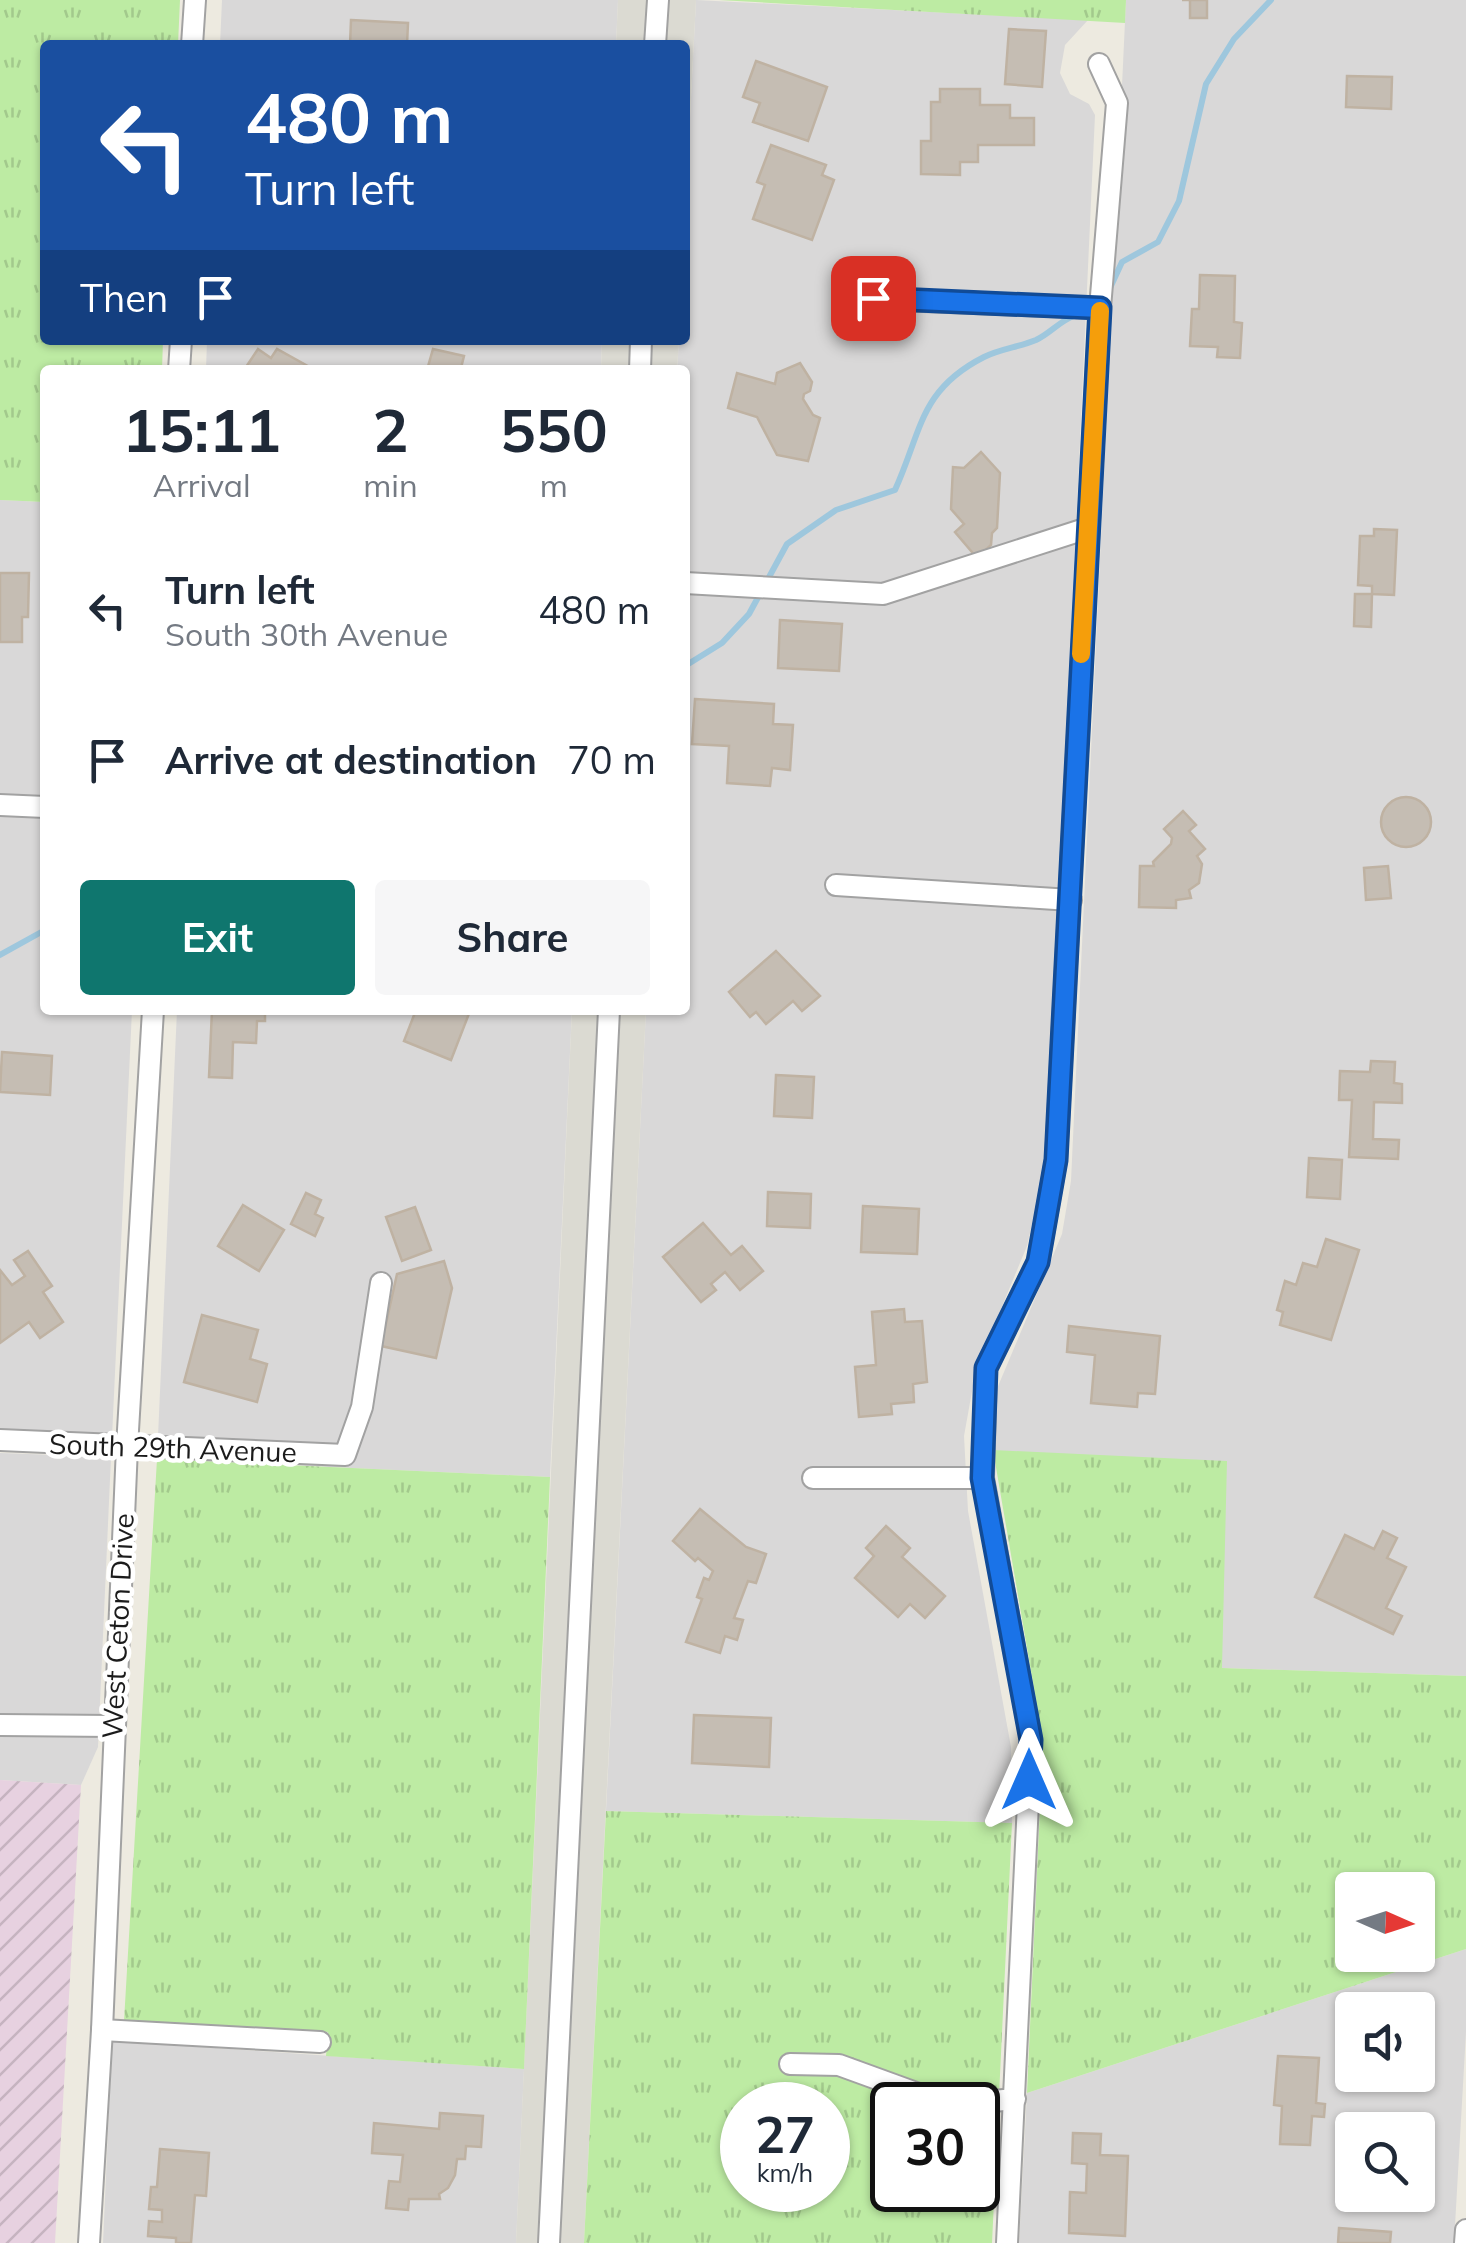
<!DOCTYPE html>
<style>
:root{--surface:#fff;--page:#f6f6f7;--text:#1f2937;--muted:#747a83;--accent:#0f766e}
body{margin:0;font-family:Mulish,sans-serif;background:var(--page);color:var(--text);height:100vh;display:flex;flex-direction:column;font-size:38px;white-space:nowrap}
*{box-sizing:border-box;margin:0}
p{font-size:32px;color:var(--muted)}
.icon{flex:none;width:55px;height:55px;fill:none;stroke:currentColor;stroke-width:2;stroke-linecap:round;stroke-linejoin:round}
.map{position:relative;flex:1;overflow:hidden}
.drawer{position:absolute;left:40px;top:365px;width:650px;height:650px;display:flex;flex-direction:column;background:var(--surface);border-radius:10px;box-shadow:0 2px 8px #0004}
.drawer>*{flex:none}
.guide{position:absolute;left:40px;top:40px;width:650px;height:305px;border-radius:10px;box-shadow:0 2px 8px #0004;background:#1a4fa0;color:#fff;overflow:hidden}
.needle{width:65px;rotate:93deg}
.controls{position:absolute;left:1335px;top:1872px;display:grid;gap:20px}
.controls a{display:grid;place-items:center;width:100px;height:100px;border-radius:10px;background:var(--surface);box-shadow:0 2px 8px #0004;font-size:50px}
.speed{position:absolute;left:720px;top:2082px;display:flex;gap:20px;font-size:50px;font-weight:700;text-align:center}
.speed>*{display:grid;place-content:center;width:130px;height:130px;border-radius:50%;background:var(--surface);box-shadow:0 2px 8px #0004;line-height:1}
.speed small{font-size:25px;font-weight:400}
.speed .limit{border:5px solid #111;border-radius:15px;background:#fff;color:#111}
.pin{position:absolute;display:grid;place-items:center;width:85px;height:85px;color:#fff;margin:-42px;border-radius:20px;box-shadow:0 5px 15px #0006}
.me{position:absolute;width:110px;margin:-55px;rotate:0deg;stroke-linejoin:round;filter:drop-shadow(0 0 8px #0008)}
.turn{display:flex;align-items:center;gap:35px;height:210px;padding:0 40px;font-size:45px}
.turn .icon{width:130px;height:130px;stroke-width:2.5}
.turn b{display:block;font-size:70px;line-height:85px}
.then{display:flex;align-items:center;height:95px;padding:0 40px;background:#0003;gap:20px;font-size:38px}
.eta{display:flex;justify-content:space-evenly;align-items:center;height:170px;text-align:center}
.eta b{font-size:60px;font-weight:700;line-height:70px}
.cta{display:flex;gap:20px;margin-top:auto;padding:20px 40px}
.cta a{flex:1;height:115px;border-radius:10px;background:var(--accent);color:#fff;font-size:40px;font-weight:700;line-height:115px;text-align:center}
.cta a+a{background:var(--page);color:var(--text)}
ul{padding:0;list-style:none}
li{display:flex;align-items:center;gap:30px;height:150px;padding:0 40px}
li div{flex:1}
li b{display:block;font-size:38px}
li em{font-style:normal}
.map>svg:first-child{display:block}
</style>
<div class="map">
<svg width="1466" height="2243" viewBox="0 0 1466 2243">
<defs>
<pattern id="industrial-furrows" width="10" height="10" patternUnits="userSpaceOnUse" patternTransform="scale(2.5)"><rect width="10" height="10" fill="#e7d1e0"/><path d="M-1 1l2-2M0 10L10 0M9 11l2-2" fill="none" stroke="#c6b3c0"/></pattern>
<pattern id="grass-tufts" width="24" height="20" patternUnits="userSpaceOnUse" patternTransform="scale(2.5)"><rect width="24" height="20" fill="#bdeba3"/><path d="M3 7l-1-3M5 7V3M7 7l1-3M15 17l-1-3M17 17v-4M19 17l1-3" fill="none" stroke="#a2c98c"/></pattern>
</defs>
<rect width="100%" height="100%" fill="#edeae0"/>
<g fill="#d9d8d8" fill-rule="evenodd">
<path d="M222 0H618L616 45H220Z"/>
<path d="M696 0 1088 20 1065 45 1060 73 1070 94 1089 104 1095 115 1047 1158 1027 1246 976 1369 964 1436 968 1511 1011 1747 1012 1823 606 1811 646 1010H685V370H677L679 340H685V215Z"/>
<path d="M1126 0H1466V1676L1222 1668 993 1450 996 1391 1062 1234 1071 1181Z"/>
<path d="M207 340H602L601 370H206Z"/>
<path d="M0 500 45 502V1010H132L112 1437 0 1431Z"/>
<path d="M177 1010H572L550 1477 157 1459Z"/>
<path d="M0 1453 111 1457 98 1747 81 1785 0 1780Z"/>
<path d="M1466 1949V2032L1454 2243H1019L1027 2093ZM1352 2010H1418V2075H1352ZM1352 2130H1418V2195H1352Z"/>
<path d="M112 2041 524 2069 516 2243H103Z"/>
</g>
<path fill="url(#industrial-furrows)" d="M0 1780 81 1785 55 2243H0Z"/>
<g fill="#dbdad2">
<path d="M618 0H696L685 215V45H616Z"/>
<path d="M602 340H679L677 370H601Z"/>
<path d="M572 1010H646L584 2243H516Z"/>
</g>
<g fill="url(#grass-tufts)" fill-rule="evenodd">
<path d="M0 0H180L178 45H45V340H163L162 370H45V502L0 500Z"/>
<path d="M719 0H1126L1125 23Z"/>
<path d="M993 1450 1227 1461 1222 1668 1466 1676V1949L1027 2093 1043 1741ZM1352 1890H1418V1955H1352Z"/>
<path d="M157 1459 550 1477 524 2069 326 2056 328 2032 124 2021Z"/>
<path d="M606 1811 1012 1823 992 2243H584ZM742 2105H828V2190H742ZM892 2105H978V2190H892Z"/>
</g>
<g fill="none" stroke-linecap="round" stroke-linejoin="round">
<g stroke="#9ec7dd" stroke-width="6">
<path d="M1110 288 1122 262 1158 242 1179 201 1206 84 1234 39 1271 0"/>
<path d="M685 666 722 643 749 614 787 544 836 510 895 490C922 431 919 390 984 357 1000 349 1019 347 1036 340 1051 333 1059 321 1076 315"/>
<path d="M0 955 45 930"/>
</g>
</g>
<g fill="#c5bdb3" stroke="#bfb2a2" stroke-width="2.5">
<path d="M1182 0H1207V18H1190V0Z"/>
<path d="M351 20 408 23 407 45H350Z"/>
<path d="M1009 29 1046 31 1042 87 1005 84Z"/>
<path d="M756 61 827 87 808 141 753 122 760 103 743 97Z"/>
<path d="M1347 76 1392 77 1391 109 1346 107Z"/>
<path d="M940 89H980V105H1010V118H1034V145H978V162H960V175L921 174V141H931V102H940Z"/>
<path d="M771 145 826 165 822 175 834 180 812 240 753 219 765 185 757 182Z"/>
<path d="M1200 275 1235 276 1234 322 1242 323 1240 358 1217 357 1218 347 1190 346 1192 309H1199Z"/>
<path d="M258 349 271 358 277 349 315 370H244Z"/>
<path d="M433 349 464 356 461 368 469 370H427Z"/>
<path d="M800 363 812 382 810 391 804 394 803 399 813 415 820 418 808 461 777 455 757 417 728 408 737 373 775 384 777 373Z"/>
<path d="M981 452 1000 473 997 528 992 533 991 545 977 558 955 532 964 524 951 509 953 467 964 468Z"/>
<path d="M1374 529 1397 530 1394 595 1372 594V586L1358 585 1360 536H1374Z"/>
<path d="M0 573H29L28 617H22V642H0Z"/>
<path d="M1355 594H1372L1371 627 1354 626Z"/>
<path d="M780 620 842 624 839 671 778 668Z"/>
<path d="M695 699 774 704 773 724 793 725 790 770 772 768 770 786 727 783 729 746 692 744Z"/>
<circle cx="1406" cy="822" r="25"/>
<path d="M1183 811 1196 825 1189 831 1205 849 1197 856 1202 864 1199 883 1189 890 1191 898 1176 900V908L1139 907 1140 866H1154L1153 862 1171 844 1172 838 1164 829Z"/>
<path d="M1388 866 1391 898 1366 900 1364 868Z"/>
<path d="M776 951 820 996 802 1011 793 1001 766 1024 756 1012 750 1017 729 992Z"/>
<path d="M212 1010H265V1021H257L256 1043 233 1042 232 1078 209 1077Z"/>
<path d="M416 1010 470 1011 451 1060 404 1041Z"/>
<path d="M2 1052 52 1056 50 1095 0 1092Z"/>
<path d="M1371 1061 1395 1062 1394 1083 1402 1084V1103L1374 1102 1373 1139 1399 1140 1398 1159 1349 1157 1352 1100H1339L1340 1071 1370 1072Z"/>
<path d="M776 1075 814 1077 812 1118 774 1116Z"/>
<path d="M1309 1158 1342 1160 1340 1199 1307 1197Z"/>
<path d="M768 1192 811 1194 810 1228 767 1226Z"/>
<path d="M306 1193 321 1200 315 1214 323 1218 315 1236 291 1224Z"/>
<path d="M243 1205 284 1230 259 1271 218 1246Z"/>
<path d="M863 1206 919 1209 917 1254 861 1252Z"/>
<path d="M415 1207 431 1250 402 1261 386 1217Z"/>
<path d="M703 1223 731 1255 742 1246 763 1271 740 1290 725 1272 711 1284 716 1290 701 1302 663 1257Z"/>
<path d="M1326 1239 1359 1250 1331 1340 1280 1325 1283 1312 1277 1310 1285 1281 1296 1285 1303 1263 1317 1267Z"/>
<path d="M28 1251 52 1286 43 1292 63 1322 40 1338 29 1322 0 1343V1270L12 1285 25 1276 14 1260Z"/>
<path d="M444 1261 452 1288 436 1358 381 1346 397 1274Z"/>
<path d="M904 1309 905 1322 922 1321 927 1382 913 1384 914 1402 891 1404 892 1414 859 1417 855 1367 876 1365 872 1312Z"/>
<path d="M202 1315 258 1330 250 1359 267 1364 257 1402 184 1382Z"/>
<path d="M1069 1326 1160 1336 1155 1394 1138 1393 1137 1407 1091 1403 1095 1355 1067 1352Z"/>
<path d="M700 1509 746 1547 766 1554 756 1583 748 1581 734 1618 743 1620 737 1640 725 1636 720 1653 686 1642 702 1599 697 1597 704 1578 709 1580 713 1571 698 1558 695 1561 673 1541Z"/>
<path d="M886 1526 910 1548 902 1557 945 1596 925 1618 910 1604 898 1617 855 1578 874 1556 866 1548Z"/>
<path d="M1383 1531 1397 1538 1387 1558 1406 1567 1386 1608 1402 1616 1393 1634 1315 1597 1345 1535 1374 1549Z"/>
<path d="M694 1715 771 1718 769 1767 692 1763Z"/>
<path d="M1278 2056 1319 2058 1316 2103 1325 2104 1324 2117 1312 2116 1310 2145 1280 2144 1282 2106 1274 2105Z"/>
<path d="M440 2113 483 2116 481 2147 466 2146 465 2159H457L455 2175 448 2188 439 2194 440 2199H409L408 2210 386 2208 389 2181 400 2182 403 2155 372 2153 374 2123 439 2129Z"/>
<path d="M1073 2133 1101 2134 1100 2155 1128 2156 1125 2236 1069 2233 1070 2192 1086 2193 1087 2164 1072 2163Z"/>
<path d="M160 2149 209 2153 206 2196 195 2195 191 2243H176V2238L148 2236 149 2221 162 2222V2210L149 2209 151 2187H157Z"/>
<path d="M1339 2228 1391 2232 1390 2243H1338Z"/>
</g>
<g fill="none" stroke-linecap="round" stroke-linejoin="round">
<g stroke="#a2a2a2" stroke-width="24">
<g id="minor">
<path d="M192 45 195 0"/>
<path d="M655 45 658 0"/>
<path d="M873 299 1100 308"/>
<path d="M179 370 181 340"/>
<path d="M640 370 641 340"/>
<path d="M685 583 883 594 1088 528"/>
<path d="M0 805 45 807"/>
<path d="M836 885 1071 900"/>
<path d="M0 1440 345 1455 362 1407 381 1283"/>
<path d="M813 1478H983"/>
<path d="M0 1725 113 1726"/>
<path d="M102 2030 320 2042"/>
<path d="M790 2064 839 2065 949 2105 1015 2099"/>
<path d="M89 2243 102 2030 127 1447 153 1010"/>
<path d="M549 2243 609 1010"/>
<path d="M1007 2243 1031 1740 983 1478 986 1368 1038 1262 1056 1160 1100 308 1117 103 1099 64"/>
<path d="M1465 2243 1466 2230"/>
</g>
</g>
<use href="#minor" stroke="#fff" stroke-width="20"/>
</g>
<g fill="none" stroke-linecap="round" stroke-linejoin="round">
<g stroke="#114b97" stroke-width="25">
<path id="route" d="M873 298 1100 308 1056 1160 1038 1262 986 1368 982 1478 1031 1740 1029 1780"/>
</g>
<use href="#route" stroke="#1a73e8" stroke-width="18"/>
<path stroke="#f59e0b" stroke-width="18" d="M1081 654 1100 311"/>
</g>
<g text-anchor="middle" stroke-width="9" stroke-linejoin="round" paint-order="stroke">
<g font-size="28" fill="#1b1b1b" stroke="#fff">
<text transform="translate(173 1448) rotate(2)" y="10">South 29th Avenue</text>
<text transform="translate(118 1626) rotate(-87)" y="10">West Ceton Drive</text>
</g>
</g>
</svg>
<div class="controls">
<a><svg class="needle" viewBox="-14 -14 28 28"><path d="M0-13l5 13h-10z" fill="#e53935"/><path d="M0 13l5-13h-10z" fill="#747a83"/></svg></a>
<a><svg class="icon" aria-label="sound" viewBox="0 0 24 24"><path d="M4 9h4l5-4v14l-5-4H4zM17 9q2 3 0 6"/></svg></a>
<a><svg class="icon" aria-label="search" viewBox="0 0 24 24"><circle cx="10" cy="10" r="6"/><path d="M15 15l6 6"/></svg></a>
</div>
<div class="speed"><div>27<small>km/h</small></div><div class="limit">30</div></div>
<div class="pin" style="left:873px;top:298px;background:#d93025"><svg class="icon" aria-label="arrive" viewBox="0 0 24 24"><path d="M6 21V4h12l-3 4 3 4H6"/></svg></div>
<svg class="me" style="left:1029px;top:1780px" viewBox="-20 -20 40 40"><path d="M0-17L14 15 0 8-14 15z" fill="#1a73e8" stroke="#fff" stroke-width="4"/></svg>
<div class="guide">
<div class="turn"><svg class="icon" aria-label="left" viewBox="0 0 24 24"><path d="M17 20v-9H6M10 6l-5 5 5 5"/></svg><div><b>480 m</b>Turn left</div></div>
<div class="then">Then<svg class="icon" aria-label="arrive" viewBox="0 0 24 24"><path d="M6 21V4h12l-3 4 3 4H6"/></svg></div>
</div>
<section class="drawer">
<div class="eta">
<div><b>15:11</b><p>Arrival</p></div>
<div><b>2</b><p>min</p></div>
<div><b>550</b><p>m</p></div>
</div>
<ul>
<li><svg class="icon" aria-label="left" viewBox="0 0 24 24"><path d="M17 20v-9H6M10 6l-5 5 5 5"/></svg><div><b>Turn left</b><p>South 30th Avenue</p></div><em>480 m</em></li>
<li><svg class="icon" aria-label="arrive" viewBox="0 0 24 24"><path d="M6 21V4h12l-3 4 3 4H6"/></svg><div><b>Arrive at destination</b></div><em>70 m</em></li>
</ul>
<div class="cta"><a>Exit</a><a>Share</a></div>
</section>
</div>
